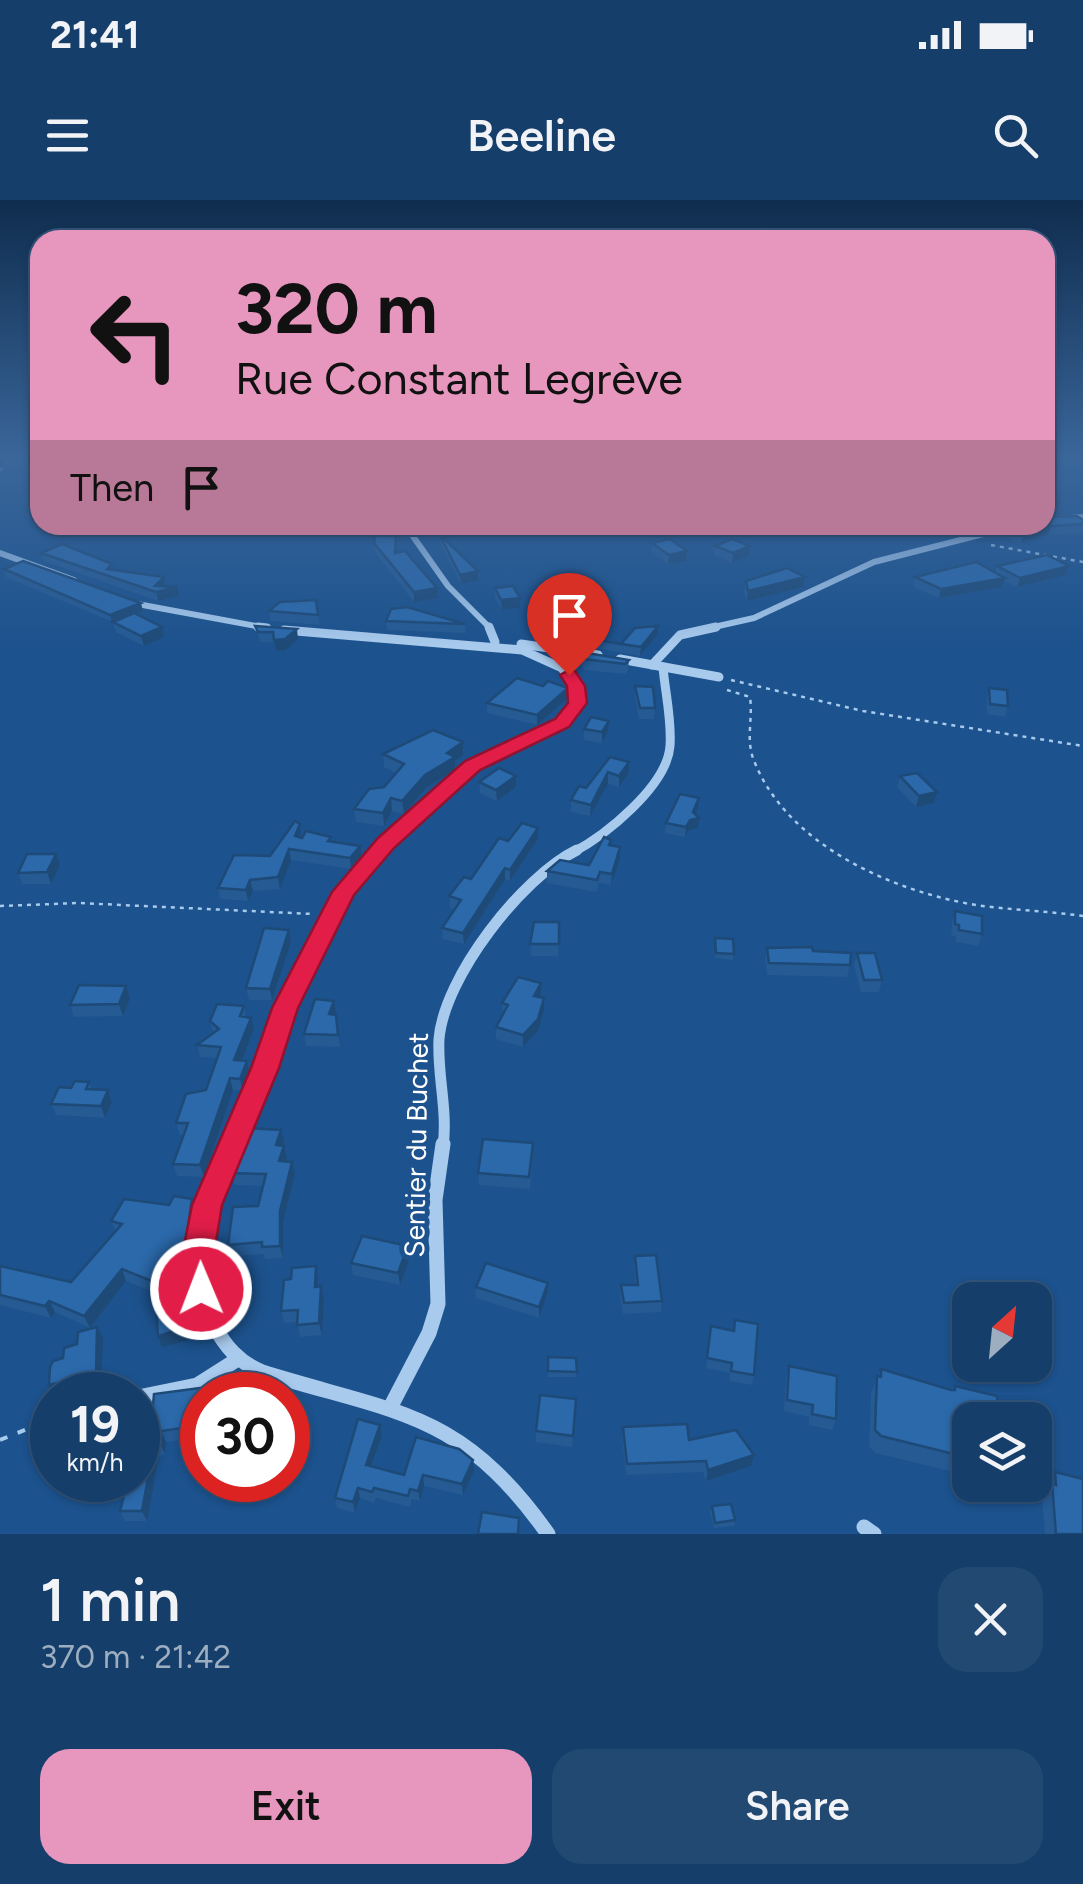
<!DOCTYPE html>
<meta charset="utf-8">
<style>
:root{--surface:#153e6a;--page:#224972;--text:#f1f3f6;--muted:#9daec1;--line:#34577e;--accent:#e797bd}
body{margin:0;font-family:Figtree,sans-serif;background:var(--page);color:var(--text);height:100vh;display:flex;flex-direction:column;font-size:38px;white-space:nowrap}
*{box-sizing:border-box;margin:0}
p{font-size:32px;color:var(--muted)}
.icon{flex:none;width:55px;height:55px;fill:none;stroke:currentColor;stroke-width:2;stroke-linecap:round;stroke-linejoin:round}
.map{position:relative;height:1334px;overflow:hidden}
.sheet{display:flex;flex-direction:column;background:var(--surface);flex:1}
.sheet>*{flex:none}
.top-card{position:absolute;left:30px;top:30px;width:1025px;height:305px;border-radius:30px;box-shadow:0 2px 8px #0004,0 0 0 2px var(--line);background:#e797bd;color:#111;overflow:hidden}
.needle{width:65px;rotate:27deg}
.buttons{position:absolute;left:952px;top:1082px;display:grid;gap:20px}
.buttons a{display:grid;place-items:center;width:100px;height:100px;border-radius:20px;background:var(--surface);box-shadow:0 2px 8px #0004,0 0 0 2px var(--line);font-size:50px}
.speed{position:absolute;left:30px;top:1172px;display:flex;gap:20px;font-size:50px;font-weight:700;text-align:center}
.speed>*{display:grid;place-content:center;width:130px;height:130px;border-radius:50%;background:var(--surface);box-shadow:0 2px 8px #0004,0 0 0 2px var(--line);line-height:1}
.speed small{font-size:25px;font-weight:400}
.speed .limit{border:15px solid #d22;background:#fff;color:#111}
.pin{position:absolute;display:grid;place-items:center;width:85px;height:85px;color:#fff;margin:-102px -42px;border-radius:50% 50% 50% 0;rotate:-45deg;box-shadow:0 0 10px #0007}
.pin .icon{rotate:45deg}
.me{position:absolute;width:110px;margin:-55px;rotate:359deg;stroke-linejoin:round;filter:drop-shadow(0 0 8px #0008)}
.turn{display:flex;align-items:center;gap:35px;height:210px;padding:0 40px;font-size:45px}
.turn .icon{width:130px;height:130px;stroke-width:2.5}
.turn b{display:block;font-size:70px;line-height:85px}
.then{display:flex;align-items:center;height:95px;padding:0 40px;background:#0003;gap:20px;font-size:38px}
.round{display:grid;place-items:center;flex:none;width:105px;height:105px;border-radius:30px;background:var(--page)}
.overview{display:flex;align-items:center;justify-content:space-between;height:170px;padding:0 40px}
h1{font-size:60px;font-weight:600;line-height:75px}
.cta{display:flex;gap:20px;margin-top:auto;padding:20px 40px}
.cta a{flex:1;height:115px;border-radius:30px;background:var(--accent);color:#111;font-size:40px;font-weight:600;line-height:115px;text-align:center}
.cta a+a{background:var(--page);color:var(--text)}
.status{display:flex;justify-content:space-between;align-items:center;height:70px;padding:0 50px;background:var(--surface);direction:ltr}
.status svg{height:28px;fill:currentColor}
header{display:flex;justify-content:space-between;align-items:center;height:130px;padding:0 40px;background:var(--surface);font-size:45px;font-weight:600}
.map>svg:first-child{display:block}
</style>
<div class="status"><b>21:41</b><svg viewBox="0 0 49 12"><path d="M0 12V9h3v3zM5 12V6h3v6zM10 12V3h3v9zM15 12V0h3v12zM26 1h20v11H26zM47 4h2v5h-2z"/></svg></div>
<header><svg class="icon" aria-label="menu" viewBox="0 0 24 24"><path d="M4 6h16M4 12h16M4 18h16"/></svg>Beeline<svg class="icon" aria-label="search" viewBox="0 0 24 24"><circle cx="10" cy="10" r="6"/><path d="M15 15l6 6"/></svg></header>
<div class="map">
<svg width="1083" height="1334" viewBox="0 0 1083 1334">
<rect width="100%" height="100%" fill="#1c528d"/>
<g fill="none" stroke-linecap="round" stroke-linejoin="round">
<g stroke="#a8caed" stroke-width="2.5" stroke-dasharray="4 5" stroke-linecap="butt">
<path d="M0 271 9 259"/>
<path d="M897 325 934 333"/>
<path d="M991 345 1083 362"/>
<path d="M731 480 863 511 1083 546"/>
<path d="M727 490 750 497C753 517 746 539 753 558 785 644 891 691 976 705 1011 710 1047 711 1083 716"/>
<path d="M0 706 79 703 313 714"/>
</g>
<path stroke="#a8caed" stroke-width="4" stroke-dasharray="8 11" stroke-linecap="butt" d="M0 1240 52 1219"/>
<g stroke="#a8caed" stroke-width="6">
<path d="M1045 320 1083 317"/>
<path d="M405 325 448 386 491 429"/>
<path d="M0 353 74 380"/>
<path d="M132 403 267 428"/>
<path d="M705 429 754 418 874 362 1019 325"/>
</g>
<g stroke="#a8caed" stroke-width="9">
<path d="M258 427 267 428"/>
<path d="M489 427 495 442"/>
<path d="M284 430 522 450 562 468 573 483 577 503C550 536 511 541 477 563 440 587 407 621 377 653"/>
<path d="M521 444 598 455"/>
<path d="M620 459 719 477"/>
<path d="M652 465 680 435 716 427"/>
<path d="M572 653C606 635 667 586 670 546 672 520 665 492 663 467"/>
</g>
<g stroke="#a8caed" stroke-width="11">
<path d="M230 947C276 845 302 734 379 650"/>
<path d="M443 947C448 910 437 875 439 839 444 777 522 677 577 650"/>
</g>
<g stroke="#a8caed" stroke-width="15">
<path d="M231 944C205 1003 181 1062 213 1124 225 1146 238 1162 262 1172 396 1214 459 1209 548 1334"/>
<path d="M138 1197 197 1185 238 1159"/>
<path d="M391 1206 429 1133 438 1104 435 1000 443 944"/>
<path d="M864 1327 874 1334"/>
</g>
</g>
<g fill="#255a93">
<path d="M1083 320V333L1048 335 1021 343 1004 336 1006 327Z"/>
<path d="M396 333V353L438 398 414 402 375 352 374 343Z"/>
<path d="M439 334 478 380 461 384 440 343Z"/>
<path d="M652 343 687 351 686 361 668 364 652 352Z"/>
<path d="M715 346 749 356 732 363 714 355Z"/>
<path d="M41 353 113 370 164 377V387L179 396 158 401 44 361Z"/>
<path d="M997 366H1069L1066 375 1017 387 1004 381 1002 387 939 398 913 387 915 377 995 372Z"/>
<path d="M4 369 143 411 135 414 164 437 144 446 116 432 113 422 6 377Z"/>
<path d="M746 381 803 387 747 401 744 391Z"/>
<path d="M495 388 520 408 502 410 495 398Z"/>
<path d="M316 400 320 425 271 421 269 411Z"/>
<path d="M386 421 465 424 466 433 387 430Z"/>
<path d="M255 426 298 439 286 450 276 451 274 442H260Z"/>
<path d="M658 434 640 456 596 448V440L621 444Z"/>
<path d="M581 452 629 460 628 470 625 474 584 470 581 462Z"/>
<path d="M543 486 568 498 537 525 487 513V503Z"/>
<path d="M635 486 655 508 654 519H639L635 497Z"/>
<path d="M989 488 1008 506 1005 517 987 514V499Z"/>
<path d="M609 521 608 531 602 543 584 540V529Z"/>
<path d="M463 542V555L455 561V570L426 588 404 614 392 611 384 626 356 622 354 609 384 587 396 573 384 567 383 554Z"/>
<path d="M610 557 629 562V573L619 587 608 584 590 616 571 612V600L586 588Z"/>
<path d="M900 576 934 603 916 607 897 587Z"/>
<path d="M479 582 516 587 497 601 480 593Z"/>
<path d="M699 598 695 614 698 628 689 630 685 637 665 633 666 623Z"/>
<path d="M300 624 301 635 300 638 332 642 362 657 351 669 291 660 280 689 253 691 248 701 220 699 218 688 270 656Z"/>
<path d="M538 639 510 681 505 679 464 744 443 739 442 728 455 709 450 708 449 696 471 679 508 641Z"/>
<path d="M611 640 610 645 620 647V659L611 685 599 683 596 692 547 683V671L589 665Z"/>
<path d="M56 654 60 665 51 684H22L18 673Z"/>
<path d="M955 711 982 734 978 746 956 742V736H951L952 723Z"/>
<path d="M559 722 558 756H531L530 744Z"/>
<path d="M289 730 291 742 272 800H249L246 788Z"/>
<path d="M715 738 734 754 733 760 715 758Z"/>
<path d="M767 748 813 751 850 765 847 777 767 775 765 759Z"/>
<path d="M857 753 882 780 879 792H861L854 765Z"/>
<path d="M126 786 130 798 123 816 74 817 70 805Z"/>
<path d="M541 795 540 797 544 798V810L538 831 523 847 496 839V827L503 815 502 803Z"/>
<path d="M334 801 340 847 306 846 304 834Z"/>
<path d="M244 806 246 817 254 829 241 861H247L250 873 243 891 233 890 204 977 177 976 173 964 183 935H180L176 923 206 890 217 858 200 857 197 845 213 833 210 821Z"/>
<path d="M89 882 92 889 108 890 112 902 105 918 56 915 51 904 71 888Z"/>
<path d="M281 930 284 941 282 946 287 958 286 961 295 974 283 1022V1058L265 1059 264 1054 231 1056 228 1045 258 1006 263 986 235 985 231 973Z"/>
<path d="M533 955 530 989 479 985 478 973Z"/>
<path d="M192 999 195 1011 185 1085 180 1083 168 1098 126 1081 90 1128 55 1112 51 1118 0 1105V1066L71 1082 115 1031 111 1021Z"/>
<path d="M635 1056 662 1101 661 1112 623 1114 620 1097 621 1085H636L634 1068Z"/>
<path d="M410 1058 400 1085 353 1075 351 1063Z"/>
<path d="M318 1077V1087L321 1086 324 1098 322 1135 300 1137 297 1122 284 1123 281 1111Z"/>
<path d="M548 1083 547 1095 539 1118 476 1098V1087Z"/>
<path d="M735 1120 754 1175 752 1185 729 1181 730 1173 706 1168 711 1126 733 1130Z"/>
<path d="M548 1157 576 1158V1177H548Z"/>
<path d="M789 1166 836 1219 832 1230 809 1225V1217L784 1211 786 1178Z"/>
<path d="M881 1169 953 1190 955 1186 998 1204 970 1220V1276L875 1253 869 1246 871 1193Z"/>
<path d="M202 1195V1237L166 1242 165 1254 159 1256 147 1321H125L120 1311 152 1216Z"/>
<path d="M576 1199 572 1247 536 1242V1231Z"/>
<path d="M380 1225 382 1236 372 1267 404 1275 474 1271 463 1295 424 1286 420 1301 412 1299 410 1307 376 1298 374 1303 360 1298 355 1313 337 1308 335 1298Z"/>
<path d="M623 1227 689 1240 754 1255 751 1266 706 1281 703 1272 626 1275 622 1238Z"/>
<path d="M1055 1272 1083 1334H1045L1042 1299 1046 1293 1045 1288Z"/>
<path d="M712 1306 735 1320 734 1326 714 1328 710 1312Z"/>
</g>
<g fill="#1e4a78">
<path d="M1060 303 1058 312 1045 315V307Z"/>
<path d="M428 325H442V332L428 334Z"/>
<path d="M1050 326 1048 335 1021 343 1023 334Z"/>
<path d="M750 346 749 356 732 363 733 353Z"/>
<path d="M687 351 686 361 668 364 669 355Z"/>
<path d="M1069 366 1066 375 1017 387 1020 378Z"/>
<path d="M478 371V380L461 384 460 375Z"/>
<path d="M164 377 165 386 160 391 177 387 179 396 158 401 155 386Z"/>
<path d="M805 377 803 387 747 401 748 391Z"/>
<path d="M1005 378 1002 387 939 398 941 389Z"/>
<path d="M437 388 438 398 414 402V392Z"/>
<path d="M520 398V408L502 410 501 400Z"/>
<path d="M141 403 143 411 112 423 110 415Z"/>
<path d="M658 426V434L640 456 641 447Z"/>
<path d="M162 427 164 437 144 446 141 436Z"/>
<path d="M297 429 298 439 286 450 276 451 274 440Z"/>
<path d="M568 488V498L537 525V515Z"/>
<path d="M609 521 608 531 602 543V532Z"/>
<path d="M463 542V555L455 561V570L426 588 404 614 402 601 447 553Z"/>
<path d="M629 562V573L619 587V576Z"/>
<path d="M608 572V584L590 616 591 605Z"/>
<path d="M516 576V587L497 601 496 590Z"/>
<path d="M937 592 934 603 916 607 919 596Z"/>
<path d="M391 598 392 611 384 626 383 613Z"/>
<path d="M699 598 698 608 694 619 699 618 698 628 689 630 685 637 686 627Z"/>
<path d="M300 624 301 635 296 647 295 636Z"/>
<path d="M538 628V639L510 681V670Z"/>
<path d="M360 646 362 657 351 669 350 658Z"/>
<path d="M620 647V659L611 685 612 674Z"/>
<path d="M289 649 291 660 280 689 278 677Z"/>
<path d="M56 654 60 665 51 684 47 672Z"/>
<path d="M505 668V679L464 744 463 733Z"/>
<path d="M250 680 253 691 248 701 246 690Z"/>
<path d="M289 730 291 742 272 800 270 789Z"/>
<path d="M541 783V795L534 808V796Z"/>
<path d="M126 786 130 798 123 816 119 804Z"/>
<path d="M544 798V810L538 831 523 847V835Z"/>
<path d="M334 801 336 812 331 826 329 814Z"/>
<path d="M251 818 254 829 237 872 234 860Z"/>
<path d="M247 861 250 873 243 891 240 879Z"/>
<path d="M230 878 233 890 204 977 200 965Z"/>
<path d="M108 890 112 902 105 918 101 906Z"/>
<path d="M281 930 284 941 278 957 276 945Z"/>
<path d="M284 946 287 958 282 973 279 961Z"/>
<path d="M292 962 295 974 283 1022V1058L280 1046V1011Z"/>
<path d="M192 999 195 1011 185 1085 181 1074Z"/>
<path d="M408 1046 410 1058 400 1085 398 1073Z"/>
<path d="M316 1066 318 1077 317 1099 315 1087Z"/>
<path d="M122 1069 126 1081 90 1128 84 1116Z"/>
<path d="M176 1071 180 1083 168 1098 164 1086Z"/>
<path d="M548 1083 547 1095 539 1118V1107Z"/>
<path d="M321 1086 324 1098 322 1135 319 1123Z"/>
<path d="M192 1099 196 1111 199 1137 162 1147 158 1136Z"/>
<path d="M49 1101 55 1112 51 1118 45 1106Z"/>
<path d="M97 1127 103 1138 101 1185 60 1195H54L49 1185Z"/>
<path d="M380 1225 382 1236 368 1276 366 1265Z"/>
<path d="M161 1231 166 1242 165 1254 160 1243Z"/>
<path d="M154 1244 159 1256 147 1321 142 1311Z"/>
<path d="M754 1255 751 1266 706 1281 708 1270Z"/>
<path d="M473 1260 474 1271 463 1295 462 1284Z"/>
<path d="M423 1275 424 1286 420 1301 418 1291Z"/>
<path d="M358 1288 360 1298 355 1313 353 1302Z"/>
</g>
<g fill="#2b69ab" stroke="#1e4a78" stroke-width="2.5">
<path d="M1055 300 1060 303 1045 307V301Z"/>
<path d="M1077 316 1083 320V324L1050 326 1023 334 1006 327 1014 325H1045V317Z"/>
<path d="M396 333 395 353 405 351 437 388 414 392 374 343 375 334Z"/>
<path d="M439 334 478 371 460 375Z"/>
<path d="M670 339 687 351 669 355 652 343Z"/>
<path d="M732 339 750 346 733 353 715 346Z"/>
<path d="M62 344 112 364 107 369 164 377 155 386 177 387 156 392 41 353Z"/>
<path d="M1047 355 1069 366 1020 378 997 366Z"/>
<path d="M23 361 141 403 110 415 4 369Z"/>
<path d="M976 362 1005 378 941 389 915 377Z"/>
<path d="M787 368 805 377 748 391 746 381Z"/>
<path d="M513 386 520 398 501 400 495 388Z"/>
<path d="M316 400 318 415 269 411 280 402Z"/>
<path d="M407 407 465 424 386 421 391 409Z"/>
<path d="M134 413 162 427 141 436 113 422Z"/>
<path d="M255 426 297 429 285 439 274 440 273 432H258Z"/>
<path d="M658 426 641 447 596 440 621 444 635 428Z"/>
<path d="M581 452 629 460 625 464 584 459Z"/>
<path d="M517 478 543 486 548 481 568 488 537 515 487 503Z"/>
<path d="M635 486 653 487 655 508H640Z"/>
<path d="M989 488 1007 490 1008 506 990 504Z"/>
<path d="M591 517 609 521 602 532 584 529Z"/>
<path d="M433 530 463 542 447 553 455 557 425 575 402 601 391 598 383 613 354 609 369 589 384 587 404 564 383 554Z"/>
<path d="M610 557 629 562 619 576 608 572 591 605 571 600 579 586 586 588Z"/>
<path d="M499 568 516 576 496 590 479 582Z"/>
<path d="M917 573 937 592 919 596 900 576Z"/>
<path d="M680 594 699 598 693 612 699 618 690 620 686 627 666 623Z"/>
<path d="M295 621 300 624 295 636 302 638 306 631 331 637 328 641 360 646 350 658 289 649 278 677 250 680 246 690 218 688 234 655 270 656Z"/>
<path d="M522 623 538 628 510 670 505 668 463 733 442 728 461 700 449 696 464 677 471 679 499 638 508 641Z"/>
<path d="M604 637 611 640 609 645 620 647 612 674 600 672 597 680 547 671 560 660 589 665Z"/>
<path d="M27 654H56L47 672 18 673Z"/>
<path d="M955 711 982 716V734L959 730V725L955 724Z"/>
<path d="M534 722H559V744H530Z"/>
<path d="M264 728 289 730 270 789 246 788Z"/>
<path d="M715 738 733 739 734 754 716 753Z"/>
<path d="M812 747 813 751 851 753 850 765 769 763 767 748Z"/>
<path d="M857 753H875L882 780H864Z"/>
<path d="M518 777 541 783 534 796 544 798 538 819 523 835 496 827 508 805 502 803Z"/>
<path d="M79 785 126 786 119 804 70 805Z"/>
<path d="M315 799 334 801 329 814 336 815 338 835 304 834Z"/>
<path d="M217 804 244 806 240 816 251 818 234 860 247 861 240 879 230 878 200 965 173 964 188 923H176L186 894 206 890 221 847 197 845 219 829 210 821Z"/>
<path d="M75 881 89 882 86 889 108 890 101 906 51 904 59 887 71 888Z"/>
<path d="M246 928 281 930 276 945 284 946 279 961 292 962 280 1011V1046L262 1047V1042L228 1045 233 1007 258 1006 266 974 231 973Z"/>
<path d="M483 939 533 943 529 977 478 973Z"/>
<path d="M174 996 192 999 181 1074 176 1071 164 1086 122 1069 84 1116 49 1101 45 1106 0 1095V1066L71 1082 122 1024 111 1021 124 999 169 1005Z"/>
<path d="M362 1036 408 1046 398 1073 351 1063Z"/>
<path d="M656 1055 662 1101 624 1103 621 1085H638L635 1056Z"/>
<path d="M486 1063 548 1083 539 1107 476 1087Z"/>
<path d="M316 1066 315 1087 321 1086 319 1123 297 1125 298 1110 281 1111 284 1080 291 1079 292 1068Z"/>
<path d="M192 1099 195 1125 158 1136 156 1108Z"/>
<path d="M735 1120 758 1124 754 1175 731 1171 732 1163 707 1158 711 1126 734 1131Z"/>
<path d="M97 1127 96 1173 49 1185 50 1167 53 1161 63 1158 64 1148 77 1144 78 1132Z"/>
<path d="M548 1157 576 1158 577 1172 548 1171Z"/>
<path d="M789 1166 837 1176 836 1219 812 1214 813 1205 787 1200Z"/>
<path d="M881 1169 951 1190H955V1186L997 1196 998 1204 1002 1205 1003 1220H970V1258L881 1236 875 1230 877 1176 881 1177Z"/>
<path d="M223 1185 222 1195H202V1225L161 1231 160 1243 154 1244 142 1311H120L128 1280H138V1217L152 1216 154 1194Z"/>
<path d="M540 1195 576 1199 573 1236 536 1231Z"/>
<path d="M358 1219 380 1225 366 1265 404 1275 416 1237 459 1249 473 1260 462 1284 423 1275 418 1291 410 1289 408 1296 374 1288 372 1292 358 1288 353 1302 335 1298Z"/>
<path d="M687 1224 689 1240 736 1230 754 1255 708 1270 706 1261 627 1264 623 1227Z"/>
<path d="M1055 1272 1083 1279V1334H1056L1052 1283 1056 1285Z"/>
<path d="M731 1304 735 1320 715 1323 712 1306Z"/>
<path d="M482 1312 519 1318 518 1334H478Z"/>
</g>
<linearGradient id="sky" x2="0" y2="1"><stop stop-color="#0f2d4e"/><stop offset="0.58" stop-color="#3a669a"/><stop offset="1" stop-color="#3a669a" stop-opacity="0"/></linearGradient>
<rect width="1083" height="446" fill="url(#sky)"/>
<path fill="#e11d48" stroke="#92132f" stroke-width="2.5" d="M569 470 575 471 585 486 587 503 569 527 480 570 394 648 354 695 298 808 279 868 222 1005 212 1066 218 1089 213 1099 201 1104 190 1099 180 1066 192 1005 251 868 272 808 332 692 378 638 465 561 555 519 568 503 567 486 560 475Z"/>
<g text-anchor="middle" stroke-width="10" stroke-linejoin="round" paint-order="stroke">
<g font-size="28" fill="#fff" stroke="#1c528d">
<text transform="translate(416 945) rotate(-89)" y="10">Sentier du Buchet</text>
</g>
</g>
</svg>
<div class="buttons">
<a><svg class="needle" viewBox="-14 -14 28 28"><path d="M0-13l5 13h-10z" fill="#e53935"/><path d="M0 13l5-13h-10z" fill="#9daec1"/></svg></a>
<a><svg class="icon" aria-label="layers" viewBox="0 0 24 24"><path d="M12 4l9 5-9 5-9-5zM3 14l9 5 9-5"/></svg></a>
</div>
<div class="speed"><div>19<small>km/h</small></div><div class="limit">30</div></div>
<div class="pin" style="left:569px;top:475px;background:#d93025"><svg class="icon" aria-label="arrive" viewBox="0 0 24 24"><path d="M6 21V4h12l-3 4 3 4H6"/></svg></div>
<svg class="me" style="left:201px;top:1089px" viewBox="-20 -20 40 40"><circle r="17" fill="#e11d48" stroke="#fff" stroke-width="3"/><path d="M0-11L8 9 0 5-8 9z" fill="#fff"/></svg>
<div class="top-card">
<div class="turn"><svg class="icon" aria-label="left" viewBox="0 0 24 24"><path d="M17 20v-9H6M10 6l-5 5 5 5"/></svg><div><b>320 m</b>Rue Constant Legrève</div></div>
<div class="then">Then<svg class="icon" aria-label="arrive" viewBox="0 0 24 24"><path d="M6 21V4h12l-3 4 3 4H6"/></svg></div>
</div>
</div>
<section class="sheet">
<div class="overview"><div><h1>1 min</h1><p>370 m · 21:42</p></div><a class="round"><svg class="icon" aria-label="close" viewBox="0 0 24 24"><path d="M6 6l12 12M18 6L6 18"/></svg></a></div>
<div class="cta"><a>Exit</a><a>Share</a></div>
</section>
